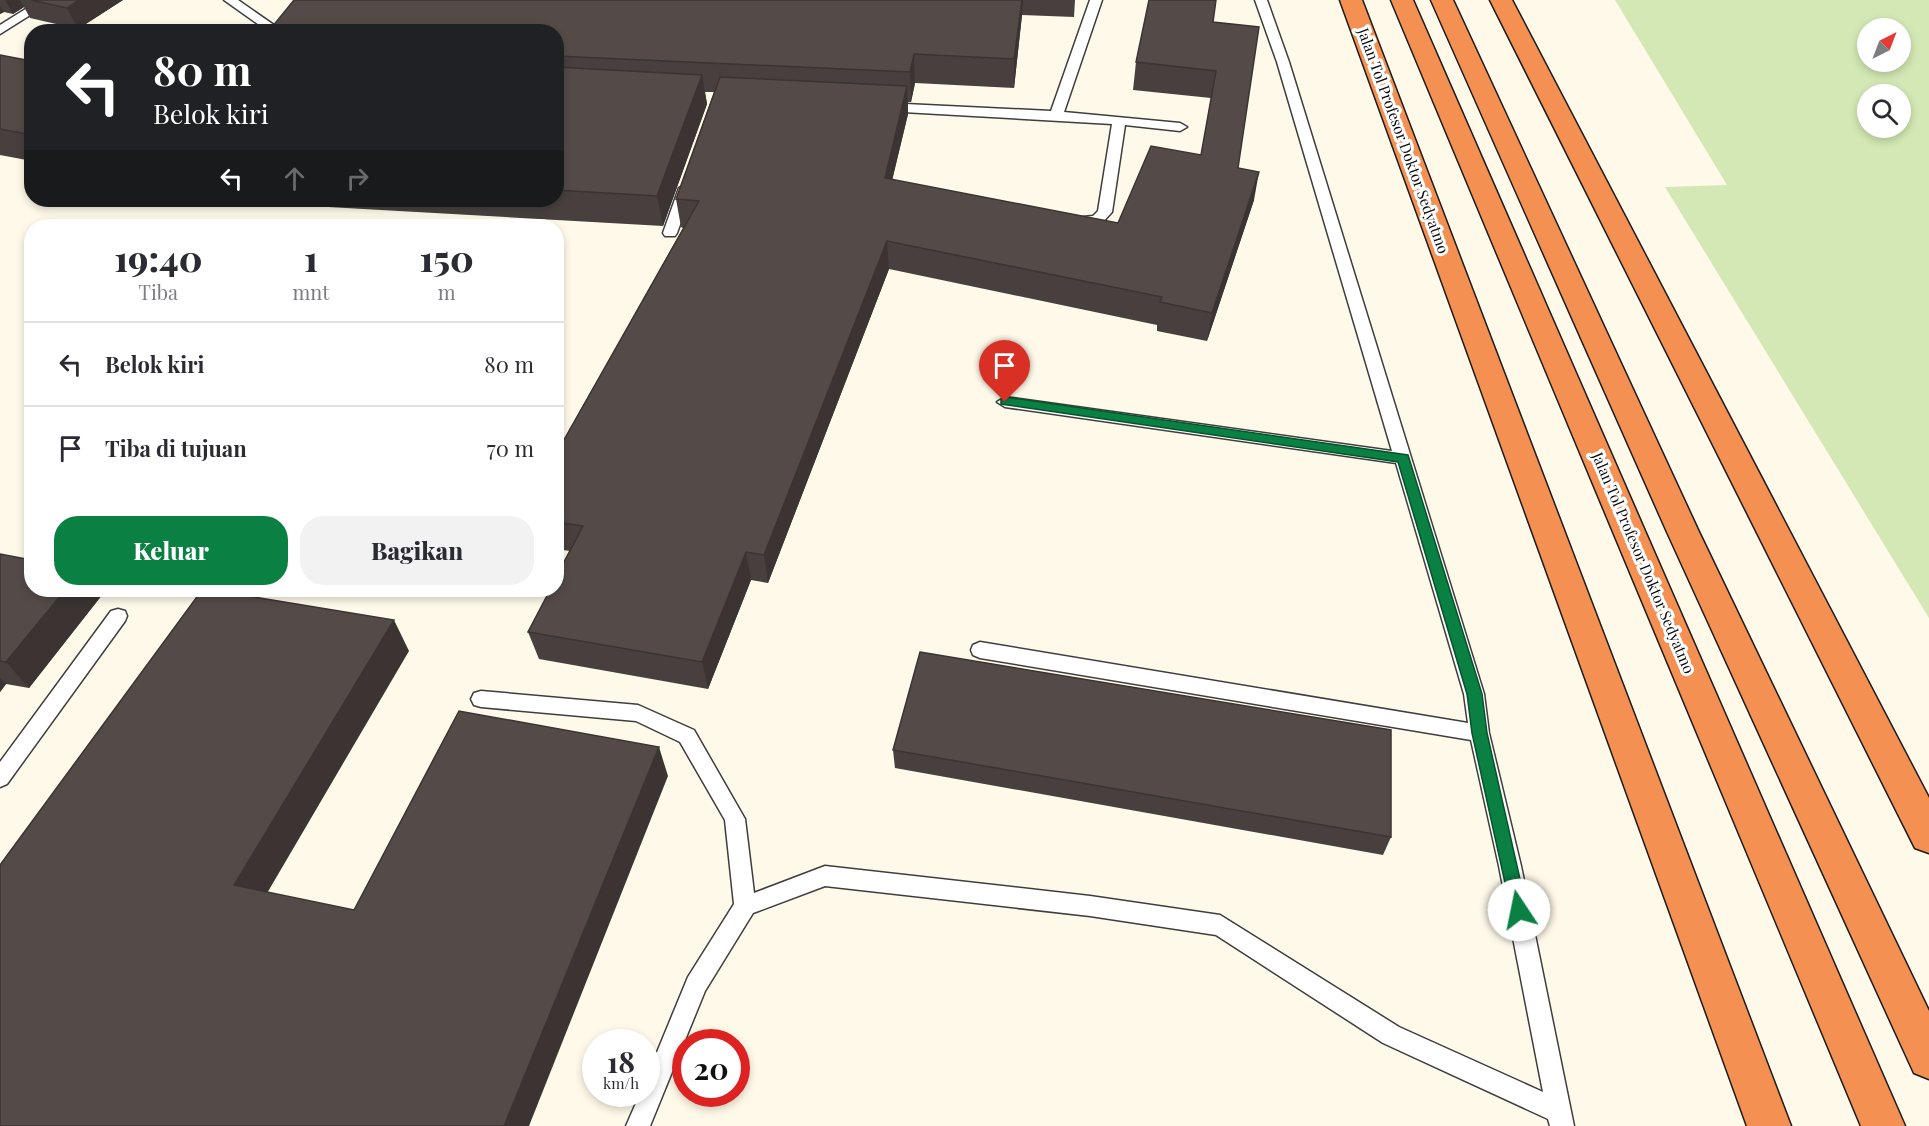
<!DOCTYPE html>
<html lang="id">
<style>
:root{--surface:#fff;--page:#f2f2f3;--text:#2b2b33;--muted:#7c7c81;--line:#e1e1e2;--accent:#0b8043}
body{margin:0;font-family:"Playfair Display",serif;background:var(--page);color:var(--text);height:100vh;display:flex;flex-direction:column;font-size:22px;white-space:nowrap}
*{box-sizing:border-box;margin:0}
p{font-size:20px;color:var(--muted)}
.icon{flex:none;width:33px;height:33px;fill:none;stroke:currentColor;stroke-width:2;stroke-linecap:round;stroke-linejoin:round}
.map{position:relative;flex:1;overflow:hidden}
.side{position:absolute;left:24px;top:219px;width:540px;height:378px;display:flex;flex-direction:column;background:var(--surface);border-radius:24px;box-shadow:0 3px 9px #0003}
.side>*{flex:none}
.guide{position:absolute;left:24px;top:24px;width:540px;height:183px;border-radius:24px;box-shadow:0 3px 9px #0003;background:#202124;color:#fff;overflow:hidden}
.needle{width:39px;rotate:42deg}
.fabs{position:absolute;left:1857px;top:18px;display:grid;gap:12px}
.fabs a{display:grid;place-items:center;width:54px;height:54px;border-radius:50%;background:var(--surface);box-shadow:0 3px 9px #0003;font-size:30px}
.speed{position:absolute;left:582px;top:1029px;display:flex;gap:12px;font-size:30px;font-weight:700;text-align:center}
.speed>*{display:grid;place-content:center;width:78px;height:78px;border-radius:50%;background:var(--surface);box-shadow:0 3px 9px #0003;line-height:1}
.speed small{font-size:15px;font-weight:400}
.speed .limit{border:9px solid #d22;background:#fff;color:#111}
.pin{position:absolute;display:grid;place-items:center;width:51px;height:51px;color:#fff;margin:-62px -26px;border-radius:50% 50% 50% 0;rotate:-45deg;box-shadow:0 0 6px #0007}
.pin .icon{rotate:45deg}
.me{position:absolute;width:66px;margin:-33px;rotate:349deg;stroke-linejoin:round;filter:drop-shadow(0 0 4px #0008)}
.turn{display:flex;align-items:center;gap:21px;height:126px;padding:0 30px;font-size:27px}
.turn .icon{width:78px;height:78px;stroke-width:2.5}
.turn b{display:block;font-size:42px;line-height:51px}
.lanes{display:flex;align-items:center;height:57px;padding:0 30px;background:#0003;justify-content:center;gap:30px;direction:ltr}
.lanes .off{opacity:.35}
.eta{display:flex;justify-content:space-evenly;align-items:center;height:102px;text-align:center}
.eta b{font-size:36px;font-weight:800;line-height:42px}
.action{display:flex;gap:12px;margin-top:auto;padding:12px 30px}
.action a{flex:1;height:69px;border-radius:24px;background:var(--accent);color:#fff;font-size:24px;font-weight:800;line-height:69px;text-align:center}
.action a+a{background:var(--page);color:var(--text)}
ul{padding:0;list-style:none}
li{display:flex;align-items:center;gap:18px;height:84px;padding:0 30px;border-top:2px solid var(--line)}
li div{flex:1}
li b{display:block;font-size:22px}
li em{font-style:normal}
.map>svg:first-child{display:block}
</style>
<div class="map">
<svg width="1929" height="1126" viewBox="0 0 1929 1126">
<rect width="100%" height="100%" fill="#fff9e9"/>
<path fill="#d3e8b4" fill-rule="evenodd" d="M1615 0H1929V618L1665 187 1727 185ZM1868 28H1900V62H1868ZM1868 94H1900V128H1868Z"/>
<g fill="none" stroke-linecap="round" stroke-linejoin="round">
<g stroke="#3e3e3e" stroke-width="3">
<g id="lane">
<path d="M40 0H54L0 34V25Z"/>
<path d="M224 0H238L284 32H269Z"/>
<path d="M1090 0H1102L1064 112 1180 123 1187 127 1180 131 1125 125 1112 212 1102 223 1073 226 1066 222 1073 218 1093 216 1098 211 1112 124 885 111 879 107 885 103 1051 111Z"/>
<path d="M1255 0H1267L1289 62 1484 694 1489 733 1521 866 1574 1126H1550L1548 1119 1383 1043 1216 935 1090 916 825 886 753 913 705 991 650 1126H626L640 1094H646V1079L688 977 734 904 725 820 680 742 636 721 481 707 474 705 471 699 474 693 481 691 638 705 694 730 745 819 754 893 825 866 1090 896 1220 915 1399 1027 1543 1092 1499 866 1471 740 980 658 973 655 971 650 973 645 980 642 1468 723 1464 694 1396 463 1005 407 997 402 1005 397 1392 451 1277 62Z"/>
<path d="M686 184 693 188 677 233 675 236H665L663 233 679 188Z"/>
<path d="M118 609 125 611 127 616 125 621 7 784 0 787V762L111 611Z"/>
</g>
</g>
<g stroke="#1c1c1c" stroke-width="3">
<g id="highway">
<path d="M1340 0H1362L1791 1126H1747Z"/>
<path d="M1391 0H1413L1905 1126H1861Z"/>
<path d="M1431 0H1453L1699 532 1929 1011V1079L1914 1073 1667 532Z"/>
<path d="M1490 0H1512L1929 798V853L1915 848Z"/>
</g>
</g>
<use href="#lane" fill="#fff" fill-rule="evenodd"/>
<use href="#highway" fill="#f49052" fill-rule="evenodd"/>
</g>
<g fill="#48403e">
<path d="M0 0H123L78 29 30 18 24 7 13 14 4 12 0 14Z"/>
<path d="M294 0H1075L1074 17 1022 15 1014 88 915 83 911 102H908V114L892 180 1118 223 1201 155 1211 98 1133 90 1136 62 1213 22 1238 168 1254 200 1207 341 1157 331V325L889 269 768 583 751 580 708 689 539 659 528 632 570 551 556 549V454L683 228 681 227 676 199 714 92H705L707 104 663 226 257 203 255 205 225 200H556V32Z"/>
<path d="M0 55 32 61V161L0 155Z"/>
<path d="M0 554 32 590H98L102 595 29 688 6 684 0 692Z"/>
<path d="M893 750 1391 837 1383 855 895 768Z"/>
</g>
<g fill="#3b3432">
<path d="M5 0H20L24 7 13 14Z"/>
<path d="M79 0H123L78 29 67 8Z"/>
<path d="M1022 0H1023L1022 15 1014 88V59Z"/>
<path d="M0 6 4 12 0 14Z"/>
<path d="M914 54 915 83 911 102 910 72Z"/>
<path d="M702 75 707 104 663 226 657 196Z"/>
<path d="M907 86 908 114 886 206 885 178Z"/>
<path d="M1259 172 1254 200 1207 341 1212 313Z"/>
<path d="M252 200H256L257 203 255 205Z"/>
<path d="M887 241 889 269 768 583 764 555Z"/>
<path d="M746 552 751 580 708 689 702 662Z"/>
<path d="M65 590H98L102 595 29 688 6 662Z"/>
<path d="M394 620 409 651 256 912 234 885Z"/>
<path d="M0 677 6 684 0 692Z"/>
<path d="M659 747 668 776 529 1126H504Z"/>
</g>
<g fill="#544b48" stroke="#3b3432" stroke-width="1.5">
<path d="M31 0H79L67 8Z"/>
<path d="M294 0H1022L1014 59 914 54 910 72 556 56V32H268Z"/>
<path d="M1149 0H1216L1213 22 1259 27 1238 168 1259 172 1212 313 1160 302 1162 297 887 241 764 555 746 552 702 662 528 632 550 590H556V577L583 526 556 522V454L699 201 676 199 720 77 907 86 885 178 1118 223 1151 146 1201 155 1216 71 1136 62Z"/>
<path d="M0 55 32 61V135L0 129Z"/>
<path d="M556 67 702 75 657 196 556 190Z"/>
<path d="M0 554 32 560V590H65L6 662 0 661Z"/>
<path d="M202 590H212L394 620 234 885 354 910 459 711 659 747 504 1126H0V865Z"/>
<path d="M920 652 1391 730V837L893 750Z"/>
</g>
<path fill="#0b8043" stroke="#07532c" stroke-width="1.5" d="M1005 397 1408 455 1482 694 1487 733 1527 910 1525 916 1519 918 1513 916 1511 910 1472 733 1467 694 1398 462 1001 404V399Z"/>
<g text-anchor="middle" stroke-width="6" stroke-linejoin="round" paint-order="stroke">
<g font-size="15" fill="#0b0b0b" stroke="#fff">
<text transform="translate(1403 141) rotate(70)" y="5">Jalan Tol Profesor Doktor Sedyatmo</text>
<text transform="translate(1643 563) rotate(67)" y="5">Jalan Tol Profesor Doktor Sedyatmo</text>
</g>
</g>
</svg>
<div class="fabs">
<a><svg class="needle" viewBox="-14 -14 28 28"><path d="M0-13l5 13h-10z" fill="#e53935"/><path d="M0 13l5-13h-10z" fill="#7c7c81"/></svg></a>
<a><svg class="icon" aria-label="search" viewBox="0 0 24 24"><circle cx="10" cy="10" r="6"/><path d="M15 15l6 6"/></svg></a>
</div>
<div class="speed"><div>18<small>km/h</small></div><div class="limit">20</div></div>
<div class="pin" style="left:1005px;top:402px;background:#d93025"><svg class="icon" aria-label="arrive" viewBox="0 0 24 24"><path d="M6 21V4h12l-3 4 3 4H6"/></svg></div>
<svg class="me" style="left:1519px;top:910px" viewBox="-20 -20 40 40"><circle r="19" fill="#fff"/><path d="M0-13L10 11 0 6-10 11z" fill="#0b8043"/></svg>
<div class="guide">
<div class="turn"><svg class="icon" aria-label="left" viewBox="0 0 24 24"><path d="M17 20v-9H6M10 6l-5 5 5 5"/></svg><div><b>80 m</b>Belok kiri</div></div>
<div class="lanes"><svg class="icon" aria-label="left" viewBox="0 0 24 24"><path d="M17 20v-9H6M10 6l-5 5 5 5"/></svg><svg class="icon off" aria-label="ahead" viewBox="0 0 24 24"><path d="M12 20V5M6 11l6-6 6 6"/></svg><svg class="icon off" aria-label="right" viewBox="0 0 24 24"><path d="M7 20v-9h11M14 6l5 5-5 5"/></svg></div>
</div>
<section class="side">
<div class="eta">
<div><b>19:40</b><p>Tiba</p></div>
<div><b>1</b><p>mnt</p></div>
<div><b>150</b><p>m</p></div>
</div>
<ul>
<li><svg class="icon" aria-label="left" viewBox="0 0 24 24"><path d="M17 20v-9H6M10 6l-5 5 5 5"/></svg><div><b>Belok kiri</b></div><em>80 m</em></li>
<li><svg class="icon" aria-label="arrive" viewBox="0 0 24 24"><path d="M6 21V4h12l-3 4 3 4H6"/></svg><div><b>Tiba di tujuan</b></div><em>70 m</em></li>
</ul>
<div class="action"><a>Keluar</a><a>Bagikan</a></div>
</section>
</div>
